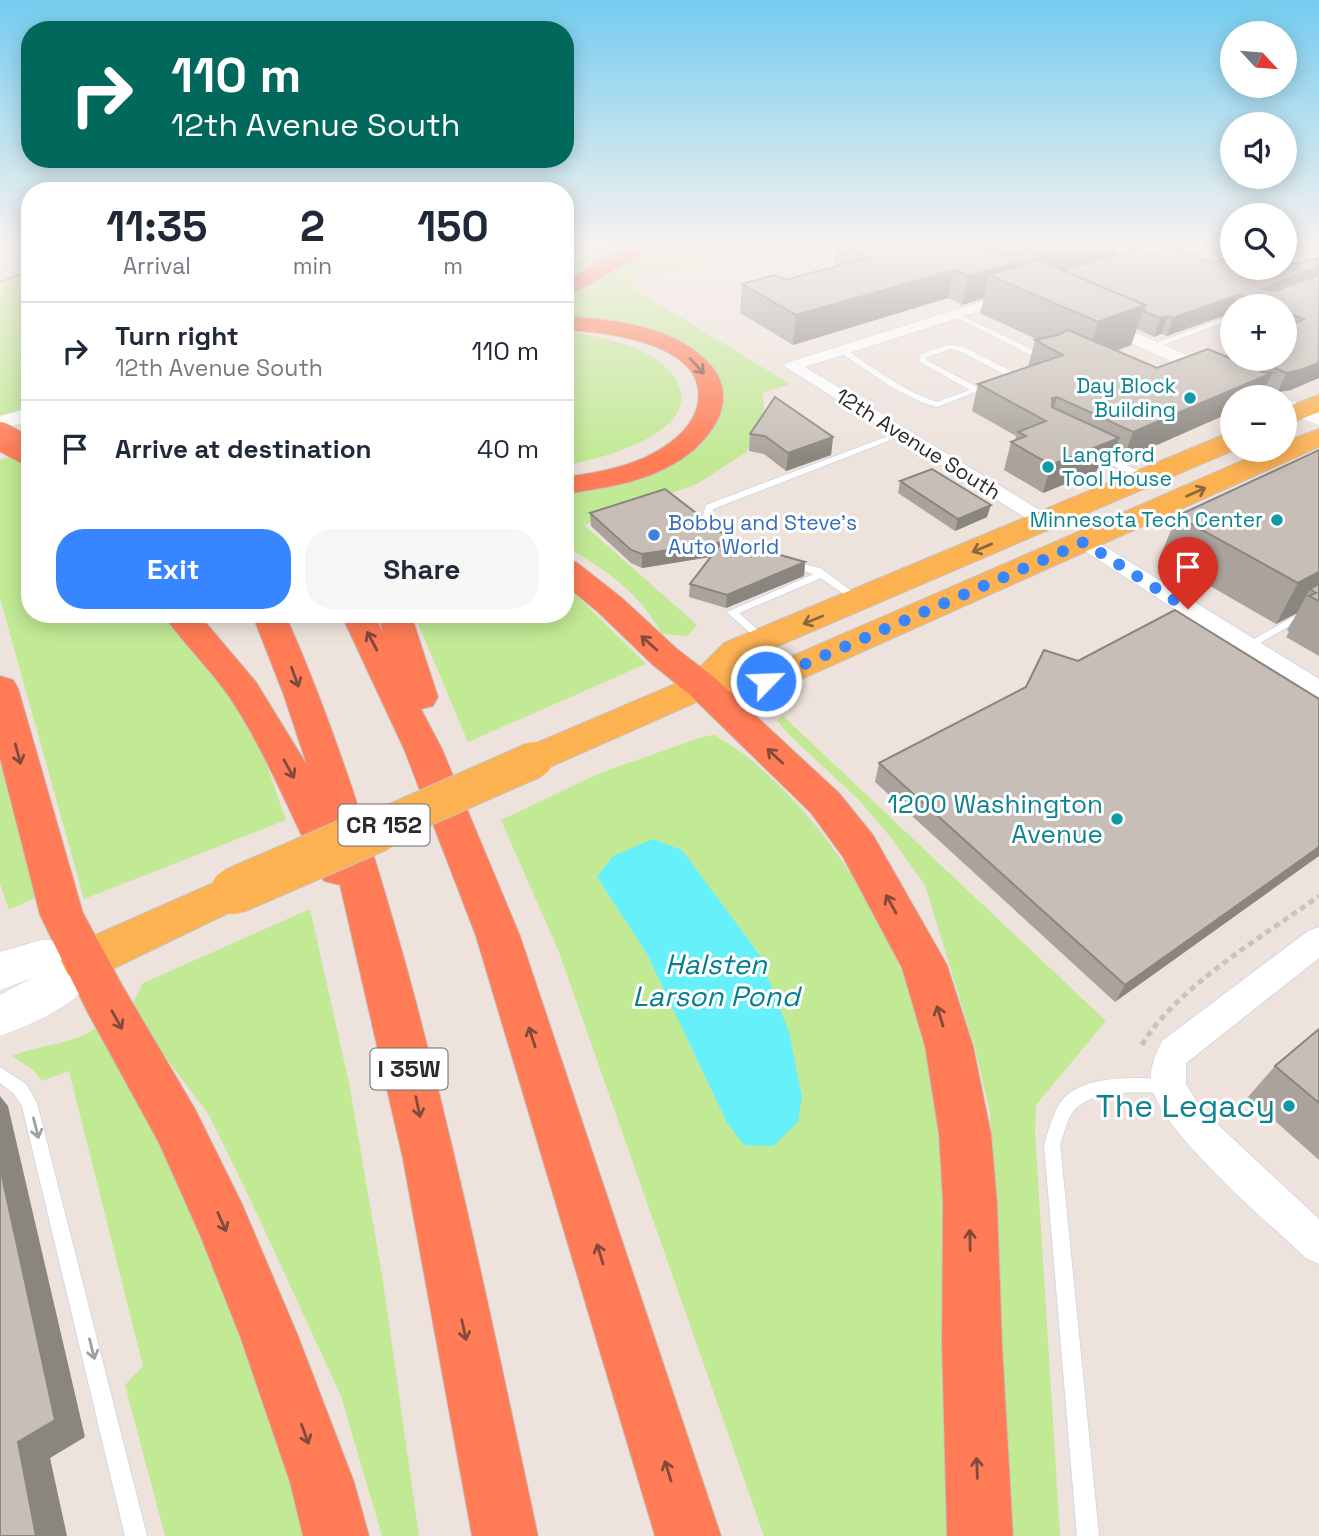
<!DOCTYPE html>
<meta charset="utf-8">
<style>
:root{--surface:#fff;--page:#f6f6f7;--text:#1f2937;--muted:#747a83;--line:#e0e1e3;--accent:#3886ff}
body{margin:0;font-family:"Space Grotesk",sans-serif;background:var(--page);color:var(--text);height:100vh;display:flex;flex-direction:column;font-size:26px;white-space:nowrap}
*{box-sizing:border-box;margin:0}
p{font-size:23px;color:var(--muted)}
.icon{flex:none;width:38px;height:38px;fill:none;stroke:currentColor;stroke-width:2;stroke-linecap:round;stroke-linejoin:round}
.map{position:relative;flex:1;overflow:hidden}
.panel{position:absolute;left:21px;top:182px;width:553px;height:441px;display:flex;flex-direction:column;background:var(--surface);border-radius:28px;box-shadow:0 4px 18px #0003}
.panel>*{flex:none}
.hud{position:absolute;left:21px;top:21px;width:553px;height:147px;border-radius:28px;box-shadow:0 4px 18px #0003;background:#00695c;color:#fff;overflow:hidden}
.needle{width:46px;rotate:116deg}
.fabs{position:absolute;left:1220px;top:21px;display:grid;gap:14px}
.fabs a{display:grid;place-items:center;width:77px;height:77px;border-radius:50%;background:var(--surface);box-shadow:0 4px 18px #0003;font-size:35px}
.pin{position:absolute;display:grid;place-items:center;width:60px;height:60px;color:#fff;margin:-72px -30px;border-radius:50% 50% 50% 0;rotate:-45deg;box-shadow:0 0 7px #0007}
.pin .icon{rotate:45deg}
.me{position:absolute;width:77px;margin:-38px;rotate:66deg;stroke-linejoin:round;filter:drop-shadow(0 0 5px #0008)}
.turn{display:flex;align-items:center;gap:24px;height:147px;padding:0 35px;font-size:32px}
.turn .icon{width:91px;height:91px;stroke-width:2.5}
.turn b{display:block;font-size:49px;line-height:60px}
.eta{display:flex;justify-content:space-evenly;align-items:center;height:119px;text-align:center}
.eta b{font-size:42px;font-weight:700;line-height:49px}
.action{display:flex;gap:14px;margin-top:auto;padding:14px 35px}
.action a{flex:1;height:80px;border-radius:28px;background:var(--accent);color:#fff;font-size:28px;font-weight:700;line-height:80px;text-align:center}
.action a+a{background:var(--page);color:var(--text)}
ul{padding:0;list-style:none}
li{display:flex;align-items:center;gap:21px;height:98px;padding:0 35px;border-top:2px solid var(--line)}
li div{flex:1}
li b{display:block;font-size:26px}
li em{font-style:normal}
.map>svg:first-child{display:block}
.green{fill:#c2e994;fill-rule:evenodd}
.water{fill:#66f0f9}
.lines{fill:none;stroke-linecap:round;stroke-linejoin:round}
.service-casing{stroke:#d1d9e5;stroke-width:2}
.minor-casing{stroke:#d1d9e5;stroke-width:2}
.tertiary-casing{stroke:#d1d9e5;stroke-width:1}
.secondary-casing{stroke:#d1d9e5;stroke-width:1}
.primary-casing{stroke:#c4c4c4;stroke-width:2}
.motorway-casing{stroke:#c4c4c4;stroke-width:2}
.path{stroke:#c4c4c4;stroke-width:5;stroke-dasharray:6 4.5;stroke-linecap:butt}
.service{fill:#fff;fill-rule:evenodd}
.minor{fill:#fff;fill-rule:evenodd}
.tertiary{fill:#fff;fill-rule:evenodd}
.secondary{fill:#fff;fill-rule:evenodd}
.primary{fill:#fdb252;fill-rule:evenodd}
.motorway{fill:#ff7c56;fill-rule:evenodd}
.tram{stroke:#9ea7b7;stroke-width:2}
.primary-bridge-far1-casing{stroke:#c4c4c4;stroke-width:38;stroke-linecap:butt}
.primary-bridge-casing{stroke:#c4c4c4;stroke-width:48;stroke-linecap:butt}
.motorway-bridge-casing{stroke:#c4c4c4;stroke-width:29;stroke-linecap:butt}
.primary-bridge-far1{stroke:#fdb252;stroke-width:36}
.primary-bridge{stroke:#fdb252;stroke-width:46}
.motorway-bridge{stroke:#ff7c56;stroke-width:28}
.wall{fill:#aaa39d;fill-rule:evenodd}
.shaded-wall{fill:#8b8580}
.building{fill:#c6beb7;stroke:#8b8580;stroke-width:2}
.oneway{stroke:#804b3c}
.oneway2{stroke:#8a683d}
.oneway3{stroke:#a0a0a0}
.route{stroke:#3886ff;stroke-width:12;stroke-dasharray:0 21.6}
.culture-dot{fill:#0f9aa8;stroke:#fff;stroke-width:2.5}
.shop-dot{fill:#3f7fe0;stroke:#fff;stroke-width:2.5}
.labels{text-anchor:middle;stroke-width:6;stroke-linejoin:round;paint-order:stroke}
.far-culture-label{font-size:21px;fill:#0d838f;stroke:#fff;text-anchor:end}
.far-street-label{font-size:21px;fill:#2b2b2b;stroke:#fff}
.far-shop-label{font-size:21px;fill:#366cbe;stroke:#fff;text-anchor:start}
.shield{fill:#fff;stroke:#6b6b6b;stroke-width:2}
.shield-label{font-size:24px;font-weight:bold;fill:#2b2b2b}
.culture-label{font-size:26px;fill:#0d838f;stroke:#fff;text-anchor:end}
.water-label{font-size:28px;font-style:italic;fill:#047e91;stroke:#fff}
.near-culture-label{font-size:32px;fill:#0d838f;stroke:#fff;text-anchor:end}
</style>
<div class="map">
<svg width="1319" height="1536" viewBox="0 0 1319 1536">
<rect width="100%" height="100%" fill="#eee2dc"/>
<g class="green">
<path d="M624,244H638L565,285V265Z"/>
<path d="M659,244H773L655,274L637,275L631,284L634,289L790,384L763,393L764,414L769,415L746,452L697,484L584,525L697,625L688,636L662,634C639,592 606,570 565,546V490H577L711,427L697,358L565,319V301C595,278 625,259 659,244Z"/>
<path d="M29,275L30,407L0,416V306L5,283Z"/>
<path d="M565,331C599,337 650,345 673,375C713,430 600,460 565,465Z"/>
<path d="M10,457L30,463L22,491L30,504V614H159C196,649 236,691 256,738C268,765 276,793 286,820L84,899L0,598V460Z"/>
<path d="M565,584L646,664L468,742L414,614H565Z"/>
<path d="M783,716L1106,1021L1036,1105L1035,1132L1060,1536H1003L996,1209L990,1114L976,1052L925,885L892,839L860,801L786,732L777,720Z"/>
<path d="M715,735C726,743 740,750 750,759C862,855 926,988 943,1135C948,1183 945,1234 946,1282C947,1367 949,1451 951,1536H764L559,952L501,820L600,773L702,737ZM653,839L682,850L759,955L727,1123L647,954L597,877Z"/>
<path d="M0,761L37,897L9,910L0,884Z"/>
<path d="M310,909L349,1083L382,1275L419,1536H382L341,1396L253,1205L209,1115L133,1014V1003L143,983Z"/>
<path d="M97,1027L182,1167L311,1536H165L125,1385L143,1366L69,1071L42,1081L33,1070L12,1056C40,1044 74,1045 97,1027Z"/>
</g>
<path class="water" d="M653,839L682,850L759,954L789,1032L802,1097L798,1122L773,1146L744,1145L727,1123L647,954L597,877L613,856Z"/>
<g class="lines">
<g class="service-casing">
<g id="service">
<path d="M954,312L1048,357L1049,359L1042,361L952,315L950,314Z"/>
<path d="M1232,315V319L1155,348L1148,346Z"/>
<path d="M947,345L962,346L1011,371L1012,378L937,407L921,402L893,388L835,349L842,347C873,367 901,390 937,402L970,390L918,361L921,354ZM951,349L957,350L1004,374V377L977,387L926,360L927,357Z"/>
<path d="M899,432L906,434L713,509L712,519L756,553L769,556V560L750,557L702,520L706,505Z"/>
<path d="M1098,452L1150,476L1151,478L1144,480L1095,457V453Z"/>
<path d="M790,561L820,568L865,601L864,603H856L821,578L739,613L769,640L768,642H760L727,612L814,574L786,566L785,564Z"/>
<path d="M1319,602V609L1251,648H1243L1242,646Z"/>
<path d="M0,1067L26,1084L37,1103L147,1536H125L22,1106L14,1094L0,1083Z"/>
<path d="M1142,1078L1166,1079L1172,1081L1174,1086L1172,1091L1166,1093C1139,1092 1089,1088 1072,1113C1066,1122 1064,1134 1060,1144L1099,1536H1077L1044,1144C1049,1131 1052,1115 1060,1103C1077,1079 1115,1078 1142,1078Z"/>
</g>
</g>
<g class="minor-casing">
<g id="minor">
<path d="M1166,244H1188L1124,266L1119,267L1112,263L1114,260Z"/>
<path d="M1284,252L1319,263V272L1284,261Z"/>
<path d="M1015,291L1020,292L1022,295L1020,298L805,367L1051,517L1054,521L1051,525H1037L784,366L786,363Z"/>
<path d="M1084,536L1091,538L1319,679V698L1310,696L1077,546L1074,542L1077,538Z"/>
<path d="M1319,927V958L1186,1063V1084L1202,1110L1319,1219V1264L1306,1258C1269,1223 1162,1133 1152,1087C1148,1071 1155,1056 1162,1041L1308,931Z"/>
</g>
</g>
<g class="tertiary-casing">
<g id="tertiary">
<path d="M1094,315L1275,393L1278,397H1252L1088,324L1085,320L1088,316Z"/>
<path d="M1284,398L1319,411V425L1284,412Z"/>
<path d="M30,408V421L0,429V416Z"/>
</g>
</g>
<g class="secondary-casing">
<g id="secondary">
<path d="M586,244H614L612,248L565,264V251Z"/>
<path d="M41,940L72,941L99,948L106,961C86,1001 39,1022 0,1036V995L32,978L0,990V952Z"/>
</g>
</g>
<g class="primary-casing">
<g id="primary">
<path d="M1319,395V412L1284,426V408Z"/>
<path d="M1319,429V447L779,689L708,697L534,774L520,770L515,760L520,750L689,678L724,643L1223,435L1232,433V450H1234L748,659L736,672L760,670L1267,450H1284V442Z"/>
<path d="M234,874L249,879L255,891L249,903L100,975L84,980L68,975L61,961L68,947Z"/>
</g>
</g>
<g class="motorway-casing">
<g id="motorway">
<path d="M18,244H30V252L23,250Z"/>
<path d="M633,244H659L565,298V282L594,264Z"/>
<path d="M565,316C616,320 679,326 713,368C725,384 726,401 718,419C707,441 687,458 664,469C634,484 598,489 565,494V477C592,473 619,469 644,458C667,447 694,429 698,402C707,343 605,332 565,330Z"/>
<path d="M565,560L576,562L622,598L677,649L715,678L839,793L873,835L947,965L973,1046L991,1134L997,1202L1002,1344L1013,1536H947L942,1344L943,1202L939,1134L925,1046L902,968L843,857L811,813L689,694L653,665L598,612L565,585Z"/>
<path d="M163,614H198L201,617L256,682L307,765L283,693L252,614H285C336,729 373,848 407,969C458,1156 497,1346 538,1536H472L403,1159L340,885L324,881C292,820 268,755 230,698C210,668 183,644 163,614Z"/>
<path d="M341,614H374L383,633L378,614H411L438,697L433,706L421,709L442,749L520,936L721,1536H655L476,936L404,749Z"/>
<path d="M0,676L13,680L18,688L83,913L122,985L195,1109L242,1204L298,1336L354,1482L369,1536H303L290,1482L240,1336L200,1235L159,1143L88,1013L40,915L0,758Z"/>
</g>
</g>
<path class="path" d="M1142,1045C1175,988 1265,935 1319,896"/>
<use href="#service" class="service"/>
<use href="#minor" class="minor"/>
<use href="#tertiary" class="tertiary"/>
<use href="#secondary" class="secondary"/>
<use href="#primary" class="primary"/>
<use href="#motorway" class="motorway"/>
<path class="tram" d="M0,282L30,271"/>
<g class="primary-bridge-far1-casing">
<path id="primary-bridge-far1" d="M375,830L534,760"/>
</g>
<g class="primary-bridge-casing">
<path id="primary-bridge" d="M234,891L379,828"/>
</g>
<g class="motorway-bridge-casing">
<path id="motorway-bridge" d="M0,436L30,452"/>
</g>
<use href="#primary-bridge-far1" class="primary-bridge-far1"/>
<use href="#primary-bridge" class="primary-bridge"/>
<use href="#motorway-bridge" class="motorway-bridge"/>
</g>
<g class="wall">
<path d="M836,244H976L984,248L985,244H1118L1115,255L1153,254L1213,263L1297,264L1316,258L1291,390L1278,392L1266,387L1261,397H1232L1123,460L1113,455L1109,466L1043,493L1004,470L1011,442L1015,441L1016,436L972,411L978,384L1028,367L1035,340H1038L980,313L984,298L962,305L948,298L793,345L740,313L742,284L785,280L834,267ZM1232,306H1284V359H1232V346L1229,348L1225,356L1157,368L1116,351L1131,345L1137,329L1154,337L1161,334L1167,336L1232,313Z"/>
<path d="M750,434L833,437L831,455L786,471L764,454L749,451Z"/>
<path d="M1319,450V656L1286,637L1289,632L1287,630L1297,613L1276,624L1160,557L1177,516Z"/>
<path d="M900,481L987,517L955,531L898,493Z"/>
<path d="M590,513L748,553L805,562L804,576L726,608L689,597L690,584L711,557L642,568L631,563L591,526Z"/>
<path d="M1078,661L1319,699L1115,1002L875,782L879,763Z"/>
<path d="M1319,1029V1160L1248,1097L1275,1066Z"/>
</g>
<g class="shaded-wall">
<path d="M1075,244H1118L1114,258L1032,283L1039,255Z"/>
<path d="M1017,262L1011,284L989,275L984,298L962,305L968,276Z"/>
<path d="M1319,266V278L1262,304L1263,289Z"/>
<path d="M954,270L948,298L793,345L796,315Z"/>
<path d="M1238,295L1234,306H1232L1231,313L1167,336L1173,318Z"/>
<path d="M1145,305L1131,345L1086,362L1098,322Z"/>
<path d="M1168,316L1161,334L1154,337L1160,318Z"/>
<path d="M1319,363V378L1291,390L1278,392L1286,373Z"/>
<path d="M1272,373L1261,397H1232V412L1123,460L1133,432Z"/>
<path d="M1057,397L1049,425L1052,398Z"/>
<path d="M833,437L831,455L786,471L788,453Z"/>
<path d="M1119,438L1109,466L1043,493L1051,465Z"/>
<path d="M991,505L987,517L955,531L958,519Z"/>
<path d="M722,542V555L642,568V554Z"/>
<path d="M805,562L804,576L726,608L727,595Z"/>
<path d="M1319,572V601L1316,593L1310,589L1297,613L1276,624L1298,583Z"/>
<path d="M1319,847V856L1115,1002L1125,985Z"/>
<path d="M0,1096L8,1106L85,1437L50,1458L67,1536H36L18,1442L0,1167Z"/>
</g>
<g class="building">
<path d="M840,244H976L1017,262L968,276L954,270L796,315L742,284L775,275L785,280L868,258Z"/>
<path d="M1014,244H1075L1039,255Z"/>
<path d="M1172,247L1213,263L1232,257V268H1284V260L1297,264L1316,258L1319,259V266L1263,289L1275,291L1319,275V363L1300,370L1286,373L1254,359H1284V327L1304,319L1284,312V306H1270L1238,295L1173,318L1168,316L1160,318L1143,311L1145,305L1063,271L1137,248L1153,254Z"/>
<path d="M1038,260L1145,305L1098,322L989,275Z"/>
<path d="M1068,330L1157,368L1208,349L1263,372L1272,373L1133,432L1057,397L1052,398V407L1119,438L1051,465L1011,442L1026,436L1018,432L1046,421L978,384L1063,355L1035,340L1058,335Z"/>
<path d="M775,397L833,437L788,453L765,436L750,434Z"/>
<path d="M1319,450V572L1298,583L1177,516Z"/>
<path d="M932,469L991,505L958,519L900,481Z"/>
<path d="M665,489L748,553L759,549L805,562L727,595L690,584L722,542L642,554L631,550L590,513Z"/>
<path d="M1319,584V601L1309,596L1316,593L1310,589Z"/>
<path d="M1175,610L1319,699V847L1125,985L879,763L1026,687L1044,650L1078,661Z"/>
<path d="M1319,1029V1103L1275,1066Z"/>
<path d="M0,1167L55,1420L18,1442L36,1536H0Z"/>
</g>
<defs><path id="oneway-shaft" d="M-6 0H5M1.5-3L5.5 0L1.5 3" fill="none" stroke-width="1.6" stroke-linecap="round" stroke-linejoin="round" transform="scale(1.75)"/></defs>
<g class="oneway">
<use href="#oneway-shaft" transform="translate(697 366) rotate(48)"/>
<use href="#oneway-shaft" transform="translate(372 641) rotate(-118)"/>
<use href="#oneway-shaft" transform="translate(649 643) rotate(-138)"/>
<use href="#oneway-shaft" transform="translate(295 677) rotate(70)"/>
<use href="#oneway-shaft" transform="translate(18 754) rotate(75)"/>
<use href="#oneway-shaft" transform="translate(775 756) rotate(-137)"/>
<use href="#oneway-shaft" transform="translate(289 769) rotate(61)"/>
<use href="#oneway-shaft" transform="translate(891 904) rotate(-119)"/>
<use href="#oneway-shaft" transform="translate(940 1016) rotate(-107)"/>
<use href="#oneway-shaft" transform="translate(117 1020) rotate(61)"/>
<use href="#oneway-shaft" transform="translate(532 1037) rotate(-108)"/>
<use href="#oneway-shaft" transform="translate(418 1107) rotate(78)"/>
<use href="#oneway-shaft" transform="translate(222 1222) rotate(66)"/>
<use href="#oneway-shaft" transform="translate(970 1240) rotate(-91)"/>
<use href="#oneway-shaft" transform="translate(600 1254) rotate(-107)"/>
<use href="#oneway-shaft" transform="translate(464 1330) rotate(78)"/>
<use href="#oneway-shaft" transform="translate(305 1434) rotate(70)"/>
<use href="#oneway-shaft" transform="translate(977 1468) rotate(-92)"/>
<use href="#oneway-shaft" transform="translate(668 1471) rotate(-107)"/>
</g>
<g class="oneway2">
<use href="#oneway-shaft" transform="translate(1196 492) rotate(-24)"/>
<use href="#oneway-shaft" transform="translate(982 548) rotate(157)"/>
<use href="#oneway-shaft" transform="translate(813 620) rotate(158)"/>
</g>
<g class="oneway3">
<use href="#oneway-shaft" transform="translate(36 1128) rotate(76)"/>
<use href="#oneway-shaft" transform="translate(92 1349) rotate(76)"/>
</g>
<linearGradient id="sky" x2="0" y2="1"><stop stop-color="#74ccef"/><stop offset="0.53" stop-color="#f7f2ef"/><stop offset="1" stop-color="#f7f2ef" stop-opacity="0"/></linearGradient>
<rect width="1319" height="459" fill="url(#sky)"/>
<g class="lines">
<path class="route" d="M766,681L1084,542L1188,609"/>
</g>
<g class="culture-dot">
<circle cx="1190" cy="398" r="7"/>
<circle cx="1048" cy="467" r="7"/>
<circle cx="1277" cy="520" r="7"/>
<circle cx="1117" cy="819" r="7"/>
<circle cx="1289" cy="1106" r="7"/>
</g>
<circle class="shop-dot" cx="654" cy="535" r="7"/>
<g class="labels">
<g class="far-culture-label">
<text x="1176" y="393">Day Block<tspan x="1176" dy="24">Building</tspan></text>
<text x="1062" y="462" text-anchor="start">Langford<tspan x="1062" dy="24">Tool House</tspan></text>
<text x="1263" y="527">Minnesota Tech Center</text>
</g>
<g class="far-street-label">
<text transform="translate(918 444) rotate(32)" y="7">12th Avenue South</text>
</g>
<g class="far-shop-label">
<text x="668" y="530">Bobby and Steve's<tspan x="668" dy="24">Auto World</tspan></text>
</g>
<g class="shield">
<rect x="338.5" y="804.5" width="91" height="41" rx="5"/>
<rect x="370.5" y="1048.5" width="77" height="41" rx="5"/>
</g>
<g class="shield-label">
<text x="384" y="833">CR 152</text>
<text x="409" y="1077">I 35W</text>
</g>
<g class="culture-label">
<text x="1103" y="813">1200 Washington<tspan x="1103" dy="30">Avenue</tspan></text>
</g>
<g class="water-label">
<text x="716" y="974">Halsten<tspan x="716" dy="32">Larson Pond</tspan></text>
</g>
<g class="near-culture-label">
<text x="1275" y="1117">The Legacy</text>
</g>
</g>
</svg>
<div class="fabs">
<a><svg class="needle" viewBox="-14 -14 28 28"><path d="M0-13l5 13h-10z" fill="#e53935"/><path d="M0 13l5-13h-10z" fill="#747a83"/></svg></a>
<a><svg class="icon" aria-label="sound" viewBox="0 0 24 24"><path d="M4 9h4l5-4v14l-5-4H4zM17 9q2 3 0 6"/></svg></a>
<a><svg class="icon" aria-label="search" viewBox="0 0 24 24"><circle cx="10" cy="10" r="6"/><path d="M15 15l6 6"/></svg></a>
<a>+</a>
<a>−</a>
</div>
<div class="pin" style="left:1188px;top:609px;background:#d93025"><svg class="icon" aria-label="arrive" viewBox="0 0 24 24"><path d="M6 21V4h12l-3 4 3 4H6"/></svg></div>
<svg class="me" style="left:766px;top:681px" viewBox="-20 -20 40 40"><circle r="17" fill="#3886ff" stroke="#fff" stroke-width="3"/><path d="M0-11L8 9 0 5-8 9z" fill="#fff"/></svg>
<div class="hud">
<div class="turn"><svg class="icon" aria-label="right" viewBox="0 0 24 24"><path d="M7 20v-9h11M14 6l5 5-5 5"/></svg><div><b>110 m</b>12th Avenue South</div></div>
</div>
<section class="panel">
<div class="eta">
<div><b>11:35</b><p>Arrival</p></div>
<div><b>2</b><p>min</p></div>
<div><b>150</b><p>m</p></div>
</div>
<ul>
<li><svg class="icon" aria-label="right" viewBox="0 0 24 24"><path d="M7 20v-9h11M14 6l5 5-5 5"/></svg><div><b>Turn right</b><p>12th Avenue South</p></div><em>110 m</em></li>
<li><svg class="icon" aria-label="arrive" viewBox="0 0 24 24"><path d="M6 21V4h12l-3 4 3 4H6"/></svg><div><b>Arrive at destination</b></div><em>40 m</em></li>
</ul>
<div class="action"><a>Exit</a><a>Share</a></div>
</section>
</div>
